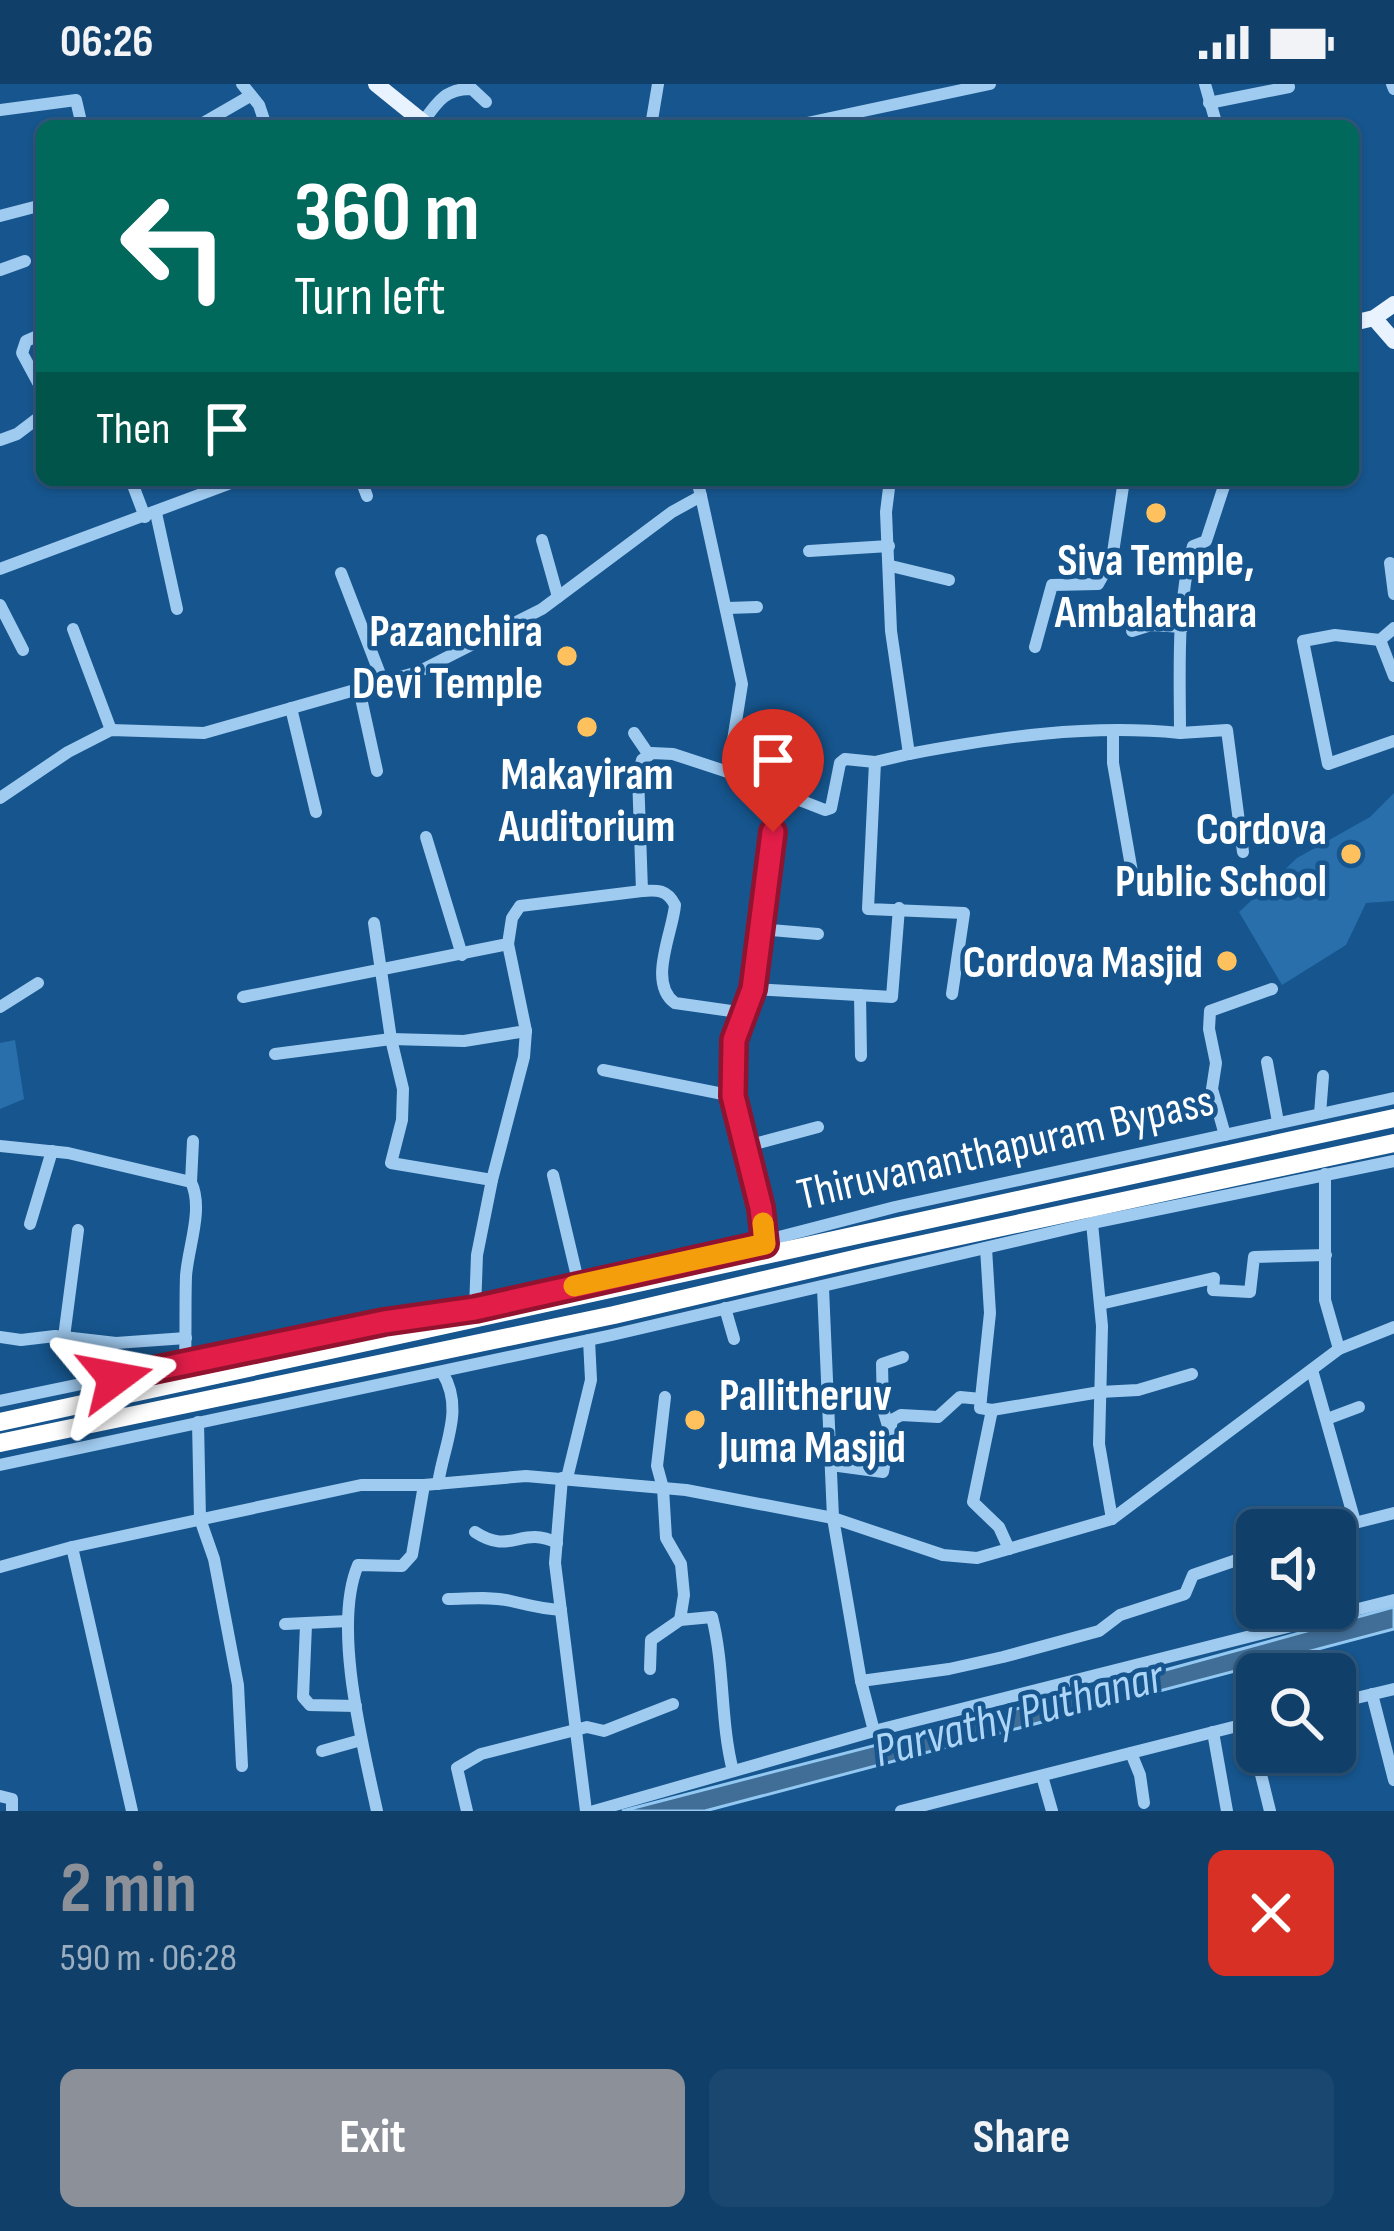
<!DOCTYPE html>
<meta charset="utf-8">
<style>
:root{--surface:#10406a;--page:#194770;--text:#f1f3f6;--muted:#9cafc1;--line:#30597e;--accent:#8c9099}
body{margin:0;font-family:"Sofia Sans Condensed",sans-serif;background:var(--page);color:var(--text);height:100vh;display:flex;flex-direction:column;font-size:45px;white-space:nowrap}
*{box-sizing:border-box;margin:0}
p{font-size:39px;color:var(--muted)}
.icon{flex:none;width:66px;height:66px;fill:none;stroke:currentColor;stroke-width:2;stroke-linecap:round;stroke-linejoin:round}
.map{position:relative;height:1727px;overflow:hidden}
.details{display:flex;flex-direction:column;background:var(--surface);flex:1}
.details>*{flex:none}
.top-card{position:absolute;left:36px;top:36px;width:1323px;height:366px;border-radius:18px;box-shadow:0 3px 9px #0004,0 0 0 3px var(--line);background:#00695c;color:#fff;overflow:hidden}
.controls{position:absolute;left:1236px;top:1425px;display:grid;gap:24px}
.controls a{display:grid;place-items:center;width:120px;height:120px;border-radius:18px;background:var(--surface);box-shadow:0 3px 9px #0004,0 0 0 3px var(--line);font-size:60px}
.pin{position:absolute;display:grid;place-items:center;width:102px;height:102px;color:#fff;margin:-123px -51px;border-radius:50% 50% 50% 0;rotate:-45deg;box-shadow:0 0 12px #0007}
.pin .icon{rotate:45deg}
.me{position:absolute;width:132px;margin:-66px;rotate:77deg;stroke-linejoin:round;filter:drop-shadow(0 0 9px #0008)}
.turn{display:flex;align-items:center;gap:42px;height:252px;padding:0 60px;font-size:54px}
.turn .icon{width:156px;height:156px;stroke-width:2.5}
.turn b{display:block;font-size:84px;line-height:102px}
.then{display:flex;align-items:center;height:114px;padding:0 60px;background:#0003;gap:24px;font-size:45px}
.round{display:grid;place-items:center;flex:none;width:126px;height:126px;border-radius:18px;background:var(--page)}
.summary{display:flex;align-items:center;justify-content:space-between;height:204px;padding:0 60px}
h1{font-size:72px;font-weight:700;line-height:90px;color:var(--accent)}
.action{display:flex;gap:24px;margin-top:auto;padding:24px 60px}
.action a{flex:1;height:138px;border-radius:18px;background:var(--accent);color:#fff;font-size:48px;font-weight:700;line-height:138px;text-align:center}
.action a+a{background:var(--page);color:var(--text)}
.status{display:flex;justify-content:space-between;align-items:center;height:84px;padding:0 60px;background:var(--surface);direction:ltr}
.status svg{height:33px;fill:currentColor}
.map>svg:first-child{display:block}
.green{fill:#286fab}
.water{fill:#416e97;stroke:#92c8f2;stroke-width:3}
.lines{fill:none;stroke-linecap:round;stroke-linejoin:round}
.minor{stroke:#a0cbf0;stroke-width:12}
.major{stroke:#e8f3ff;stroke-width:16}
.highway{stroke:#fff;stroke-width:18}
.route-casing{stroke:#92132f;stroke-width:30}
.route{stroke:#e11d48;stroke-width:21}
.slow{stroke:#f59e0b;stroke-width:21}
.poi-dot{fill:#ffc15e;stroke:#16558d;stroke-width:4.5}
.labels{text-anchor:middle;stroke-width:9;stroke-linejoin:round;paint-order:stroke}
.poi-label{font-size:45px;font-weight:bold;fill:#fff;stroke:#16558d;text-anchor:end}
.street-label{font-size:45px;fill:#fff;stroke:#16558d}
.water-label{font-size:48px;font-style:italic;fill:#acd5f7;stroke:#16558d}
</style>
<div class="status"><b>06:26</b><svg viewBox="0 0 49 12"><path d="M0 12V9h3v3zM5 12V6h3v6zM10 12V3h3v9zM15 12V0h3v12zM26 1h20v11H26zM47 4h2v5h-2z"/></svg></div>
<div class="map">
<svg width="1394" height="1727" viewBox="0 0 1394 1727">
<rect width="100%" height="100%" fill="#16558d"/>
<g class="green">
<path d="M1394,709V817L1366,819L1346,861L1282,901L1239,828L1297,774L1370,733Z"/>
<path d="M15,956L24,1015L0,1025V959Z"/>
</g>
<path class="water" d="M1394,1523V1545L705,1727H622L1147,1591Z"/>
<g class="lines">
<g class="minor">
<path d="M242,0L259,21L266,42"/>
<path d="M1205,0L1217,42"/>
<path d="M1392,0L1394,5"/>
<path d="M1209,19L1289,3"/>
<path d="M0,26L76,16L82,42"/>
<path d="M423,38C437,18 446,4 472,5L486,18"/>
<path d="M198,42L250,12"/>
<path d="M651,42L658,0"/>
<path d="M793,42L990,0"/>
<path d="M0,132L42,121"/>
<path d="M0,186L25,177"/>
<path d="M42,250L26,257L22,269L42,306"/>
<path d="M0,356L17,350L42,331"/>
<path d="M131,396L145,433"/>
<path d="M361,396L367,412"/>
<path d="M890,396L886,428L891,547L909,670C999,653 1088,640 1180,649C1180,589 1176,521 1193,462L1206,457L1226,396"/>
<path d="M701,412L742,600L728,688L673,670L652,669L642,676L638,691L642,807C657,806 667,805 675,821C673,848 647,899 675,919L745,929C715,1004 756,1083 765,1159"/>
<path d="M156,429L177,525"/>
<path d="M542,456L558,513"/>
<path d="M809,467L889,462"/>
<path d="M1390,479L1394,510"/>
<path d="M891,482L949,496"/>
<path d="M0,485L239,396"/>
<path d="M341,489L383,598"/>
<path d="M0,521L23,566"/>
<path d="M728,524L757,523"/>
<path d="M1394,544L1380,556L1335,551L1303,557L1328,680L1394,657"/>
<path d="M73,545L111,646"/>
<path d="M1132,547L1151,541L1183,543"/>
<path d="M1380,556L1394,592"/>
<path d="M1035,563L1052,501L1098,500L1112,475L1124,396"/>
<path d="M359,605L377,687"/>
<path d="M291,624L316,728"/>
<path d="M1113,647V679L1132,788"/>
<path d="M634,649L649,671"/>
<path d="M1180,649L1227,646L1243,768"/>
<path d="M909,670L875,678L868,825L964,829L952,910"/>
<path d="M728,688L825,726L831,724L840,679L845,675L875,678"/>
<path d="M0,714L68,668L111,646L204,649L418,588L542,525L672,428L701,412L697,396"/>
<path d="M426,753L462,871"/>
<path d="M374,839L391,955L403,1005L402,1036L391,1079L492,1096L477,1171L475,1225"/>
<path d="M760,845L818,850"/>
<path d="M753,905L892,913L899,824"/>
<path d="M860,911L861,972"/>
<path d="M243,913L508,860L512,834L520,822L642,807"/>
<path d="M0,923L38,899"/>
<path d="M745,929L753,905L779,705"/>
<path d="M275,970L391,955L464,957L526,947L508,860"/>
<path d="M1267,978L1278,1038"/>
<path d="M603,986L733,1012"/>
<path d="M1320,1030L1323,992"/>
<path d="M1225,1051L1212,1005L1216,979L1209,945L1210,927L1272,905"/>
<path d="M0,1062L68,1069L191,1098C204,1125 188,1163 186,1192C185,1220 186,1249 185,1278"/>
<path d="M747,1062L818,1043"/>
<path d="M1325,1090V1216L1339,1265"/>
<path d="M553,1091L579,1201"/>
<path d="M492,1096L524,973L526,947"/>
<path d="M191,1098L193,1057"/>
<path d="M1092,1139L1102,1242L1099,1360L1112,1435"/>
<path d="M30,1140L52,1067"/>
<path d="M986,1164L990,1229L980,1324L992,1326L973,1418L999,1443L1009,1465"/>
<path d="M823,1204L833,1434L861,1597L874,1647"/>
<path d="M1100,1220L1214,1194L1213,1206L1250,1208L1254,1173L1326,1171"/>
<path d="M725,1224L734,1255"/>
<path d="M0,1253L21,1256L55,1252L116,1259L186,1254"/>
<path d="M64,1253L78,1146"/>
<path d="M1312,1286L1355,1438"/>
<path d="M665,1313L657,1382L663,1404L666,1454L681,1480L684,1511L680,1536L712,1533C725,1584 720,1637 733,1687"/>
<path d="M0,1317L384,1237L475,1225L637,1190L895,1123L1394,1014"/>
<path d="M992,1326L1100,1308L1138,1306L1192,1290"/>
<path d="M1327,1335L1359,1323"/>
<path d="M198,1338L200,1435L214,1475L238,1601L242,1682"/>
<path d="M888,1342L883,1325L882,1280L903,1273"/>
<path d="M0,1381L612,1251L1092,1139L1394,1077"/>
<path d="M831,1381L883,1388L892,1336L901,1331L938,1333L960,1313L981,1315"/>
<path d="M562,1394L555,1479L586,1727"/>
<path d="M567,1394L591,1296L589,1256"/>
<path d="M438,1400C444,1359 465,1325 442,1288"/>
<path d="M1327,1446L1394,1429"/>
<path d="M475,1448C511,1472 521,1441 557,1459"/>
<path d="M72,1463L132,1727"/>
<path d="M0,1483L72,1463L361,1401H424L526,1392L686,1406L833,1434L943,1471L977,1474L1112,1435L1339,1265L1394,1243"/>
<path d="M448,1515C468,1515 491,1512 511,1517C528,1521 542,1525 561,1526"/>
<path d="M285,1540L348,1537"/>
<path d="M306,1541L303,1613L310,1621L356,1622"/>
<path d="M650,1585L651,1556L680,1536"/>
<path d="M861,1597L949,1585L1003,1573L1099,1547L1120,1531L1185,1510L1193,1491L1257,1469"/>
<path d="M1372,1610L1394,1696"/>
<path d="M1335,1619L1394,1605"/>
<path d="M1248,1638L1270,1727"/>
<path d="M1213,1648L1227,1727"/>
<path d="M322,1667L361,1656"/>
<path d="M1306,1668L1307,1671"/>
<path d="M1131,1669L1140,1691L1144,1719"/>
<path d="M1042,1692L1052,1727"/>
<path d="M0,1712L12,1715V1727"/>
<path d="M377,1727C363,1662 332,1542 358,1481L402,1482L412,1471L424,1401"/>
<path d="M467,1727L457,1684L481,1670L587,1643L604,1647L673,1620"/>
<path d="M594,1727L874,1647L1394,1516"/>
<path d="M901,1727L1257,1637"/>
</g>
<g class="major">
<path d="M376,0L428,42"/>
<path d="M1374,234L1394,257"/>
<path d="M1353,239L1374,234L1394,220"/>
</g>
<g class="highway">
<path d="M0,1338L1394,1034"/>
<path d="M0,1359L614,1231L867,1172L1394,1059"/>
</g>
</g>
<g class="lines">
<g class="route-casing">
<path id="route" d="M115,1294L384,1238L475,1225L765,1160L761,1124L733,1012L734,956L753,905L773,748"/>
</g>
<use href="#route" class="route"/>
<path class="slow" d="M574,1202L765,1160L763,1139"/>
</g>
<g class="poi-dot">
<circle cx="1156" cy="429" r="12"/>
<circle cx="567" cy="572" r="12"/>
<circle cx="587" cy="643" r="12"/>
<circle cx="1351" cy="770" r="12"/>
<circle cx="1227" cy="877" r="12"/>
<circle cx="695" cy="1336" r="12"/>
</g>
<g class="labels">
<g class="poi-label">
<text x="1156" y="491" text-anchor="middle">Siva Temple,<tspan x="1156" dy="52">Ambalathara</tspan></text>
<text x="543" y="562">Pazanchira<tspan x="543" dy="52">Devi Temple</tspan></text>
<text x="587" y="705" text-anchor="middle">Makayiram<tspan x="587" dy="52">Auditorium</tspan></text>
<text x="1327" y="760">Cordova<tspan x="1327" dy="52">Public School</tspan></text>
<text x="1203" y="893">Cordova Masjid</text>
<text x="719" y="1326" text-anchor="start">Pallitheruv<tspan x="719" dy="52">Juma Masjid</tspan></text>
</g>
<g class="street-label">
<text transform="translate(1005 1062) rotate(-13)" y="16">Thiruvananthapuram Bypass</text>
</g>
<g class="water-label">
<text transform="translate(1018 1628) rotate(-15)" y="17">Parvathy Puthanar</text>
</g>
</g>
</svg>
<div class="controls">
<a><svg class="icon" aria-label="sound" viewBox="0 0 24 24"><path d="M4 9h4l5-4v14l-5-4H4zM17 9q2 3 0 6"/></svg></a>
<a><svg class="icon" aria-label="search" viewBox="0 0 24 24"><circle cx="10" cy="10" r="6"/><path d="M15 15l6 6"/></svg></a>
</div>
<div class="pin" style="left:773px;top:748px;background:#d93025"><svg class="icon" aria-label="arrive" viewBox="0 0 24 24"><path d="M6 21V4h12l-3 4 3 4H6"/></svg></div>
<svg class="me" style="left:115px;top:1294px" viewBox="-20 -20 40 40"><path d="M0-17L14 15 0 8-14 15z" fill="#e11d48" stroke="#fff" stroke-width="4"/></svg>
<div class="top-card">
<div class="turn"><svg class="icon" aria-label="left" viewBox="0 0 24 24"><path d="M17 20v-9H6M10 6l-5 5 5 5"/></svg><div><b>360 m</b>Turn left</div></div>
<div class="then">Then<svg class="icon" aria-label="arrive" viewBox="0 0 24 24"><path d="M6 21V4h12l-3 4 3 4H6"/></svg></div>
</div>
</div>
<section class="details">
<div class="summary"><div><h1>2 min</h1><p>590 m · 06:28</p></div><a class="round" style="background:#d93025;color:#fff"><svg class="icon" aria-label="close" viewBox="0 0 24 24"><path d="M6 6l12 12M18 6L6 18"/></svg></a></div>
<div class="action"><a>Exit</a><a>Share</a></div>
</section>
